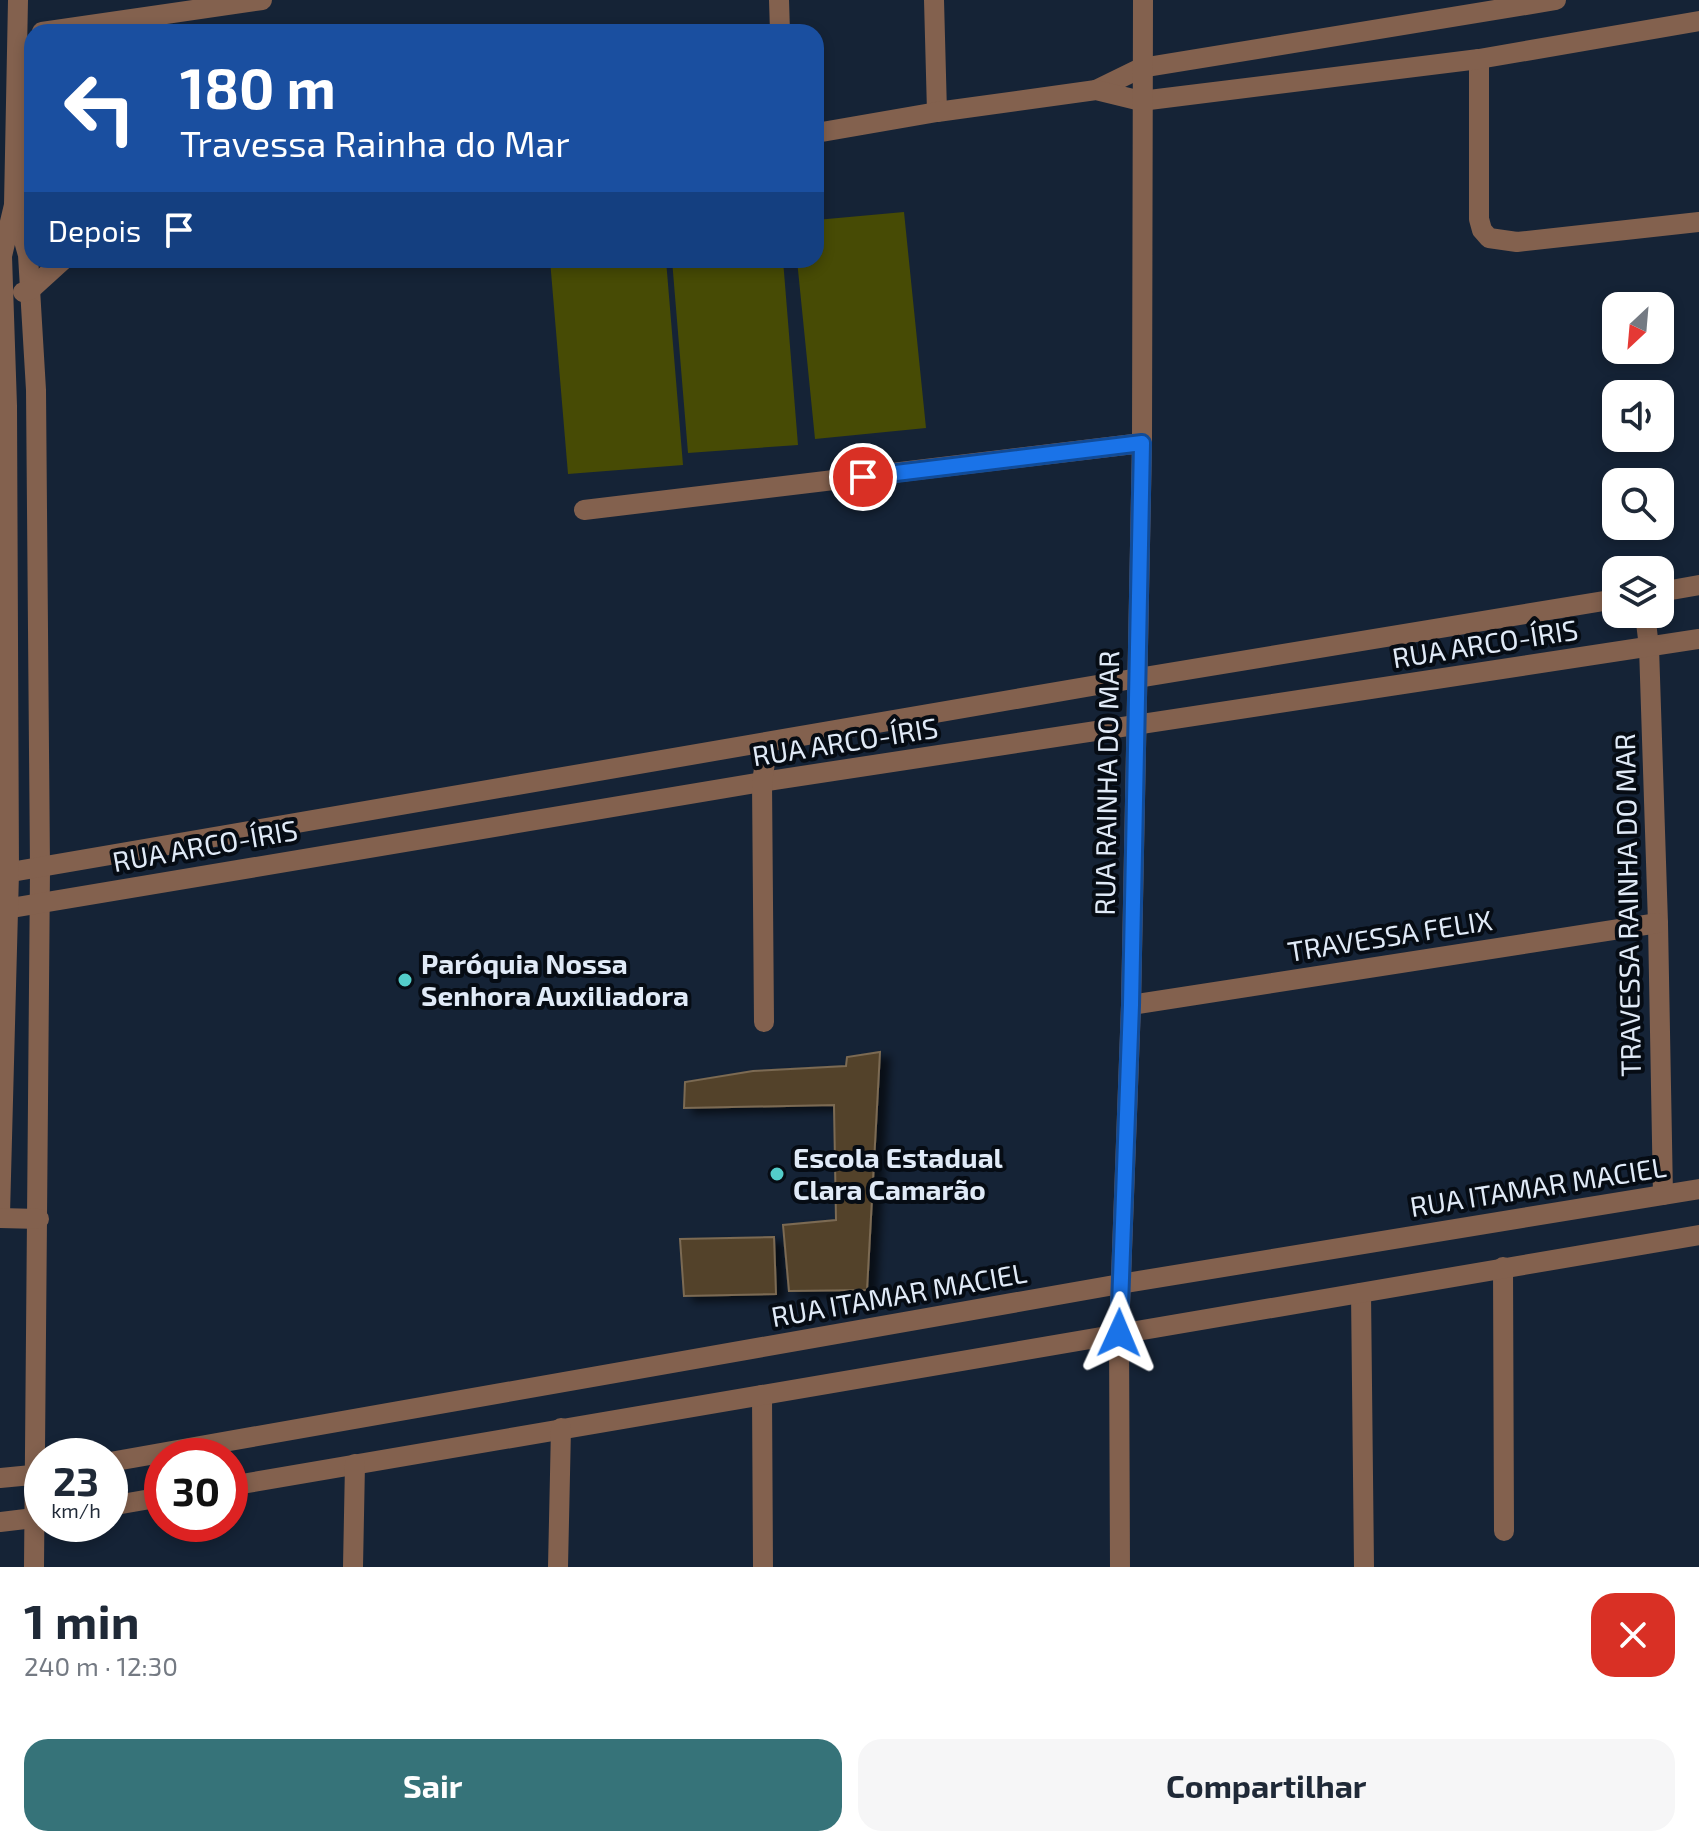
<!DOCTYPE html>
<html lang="pt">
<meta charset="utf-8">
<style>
:root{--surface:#fff;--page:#f6f6f7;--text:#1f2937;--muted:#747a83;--accent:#367379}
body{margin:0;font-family:"Exo 2",sans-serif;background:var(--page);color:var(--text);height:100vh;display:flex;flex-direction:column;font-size:30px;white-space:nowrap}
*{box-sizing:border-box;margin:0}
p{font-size:26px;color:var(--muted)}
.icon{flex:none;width:44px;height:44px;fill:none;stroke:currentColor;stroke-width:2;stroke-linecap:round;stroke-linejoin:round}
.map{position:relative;height:1567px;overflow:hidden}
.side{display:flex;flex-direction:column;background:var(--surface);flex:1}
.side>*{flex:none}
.top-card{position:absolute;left:24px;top:24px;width:800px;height:244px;border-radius:24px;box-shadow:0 4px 12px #0003;background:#1a4fa0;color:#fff;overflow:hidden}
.needle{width:52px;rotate:206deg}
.controls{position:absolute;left:1602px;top:292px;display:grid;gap:16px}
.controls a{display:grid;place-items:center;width:72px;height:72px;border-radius:16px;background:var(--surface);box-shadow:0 4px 12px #0003;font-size:40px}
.speed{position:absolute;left:24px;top:1438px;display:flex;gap:16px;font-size:40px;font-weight:700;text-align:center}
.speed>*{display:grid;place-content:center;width:104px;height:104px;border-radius:50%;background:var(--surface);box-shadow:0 4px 12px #0003;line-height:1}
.speed small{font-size:20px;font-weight:400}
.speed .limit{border:12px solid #d22;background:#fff;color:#111}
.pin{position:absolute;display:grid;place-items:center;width:68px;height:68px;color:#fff;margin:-34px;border:4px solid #fff;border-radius:50%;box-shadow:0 2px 8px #0007}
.me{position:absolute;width:88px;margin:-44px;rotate:1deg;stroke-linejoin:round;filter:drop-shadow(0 0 6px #0008)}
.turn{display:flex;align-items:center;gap:28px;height:168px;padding:0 24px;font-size:36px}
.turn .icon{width:104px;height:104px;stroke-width:2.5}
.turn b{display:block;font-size:56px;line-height:68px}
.then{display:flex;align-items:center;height:76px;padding:0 24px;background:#0003;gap:16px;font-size:30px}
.round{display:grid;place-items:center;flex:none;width:84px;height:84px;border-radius:24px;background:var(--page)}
.headline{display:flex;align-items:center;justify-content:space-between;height:136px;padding:0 24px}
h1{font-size:48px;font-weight:700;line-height:60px}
.cta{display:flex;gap:16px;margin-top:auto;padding:16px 24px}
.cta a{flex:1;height:92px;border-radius:24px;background:var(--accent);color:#fff;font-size:32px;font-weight:700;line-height:92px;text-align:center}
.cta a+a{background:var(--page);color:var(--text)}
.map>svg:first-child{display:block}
.green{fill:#474b05}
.building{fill:#52422b;stroke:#7b6a52;stroke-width:2;filter:url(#shadow)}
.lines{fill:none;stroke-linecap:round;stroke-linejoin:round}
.minor{stroke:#83614e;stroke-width:20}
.route-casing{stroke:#114b97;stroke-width:20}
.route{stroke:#1a73e8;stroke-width:14}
.poi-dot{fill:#53cdca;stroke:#060c14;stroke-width:3}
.labels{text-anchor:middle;stroke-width:8;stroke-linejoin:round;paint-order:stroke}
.street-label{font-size:28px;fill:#e0eaf7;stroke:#060c14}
.poi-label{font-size:28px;font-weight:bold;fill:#e0eaf7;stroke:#060c14;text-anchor:start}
</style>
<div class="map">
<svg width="1699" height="1567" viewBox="0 0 1699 1567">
<defs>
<filter id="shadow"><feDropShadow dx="9" dy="5" stdDeviation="4" flood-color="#0009"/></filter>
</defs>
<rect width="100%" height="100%" fill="#152336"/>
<g class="green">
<path d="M904,212L926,428L815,439L797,260H816V220Z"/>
<path d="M550,260H666L683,465L568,474Z"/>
<path d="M672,260H783L798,445L688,453Z"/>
</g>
<g class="building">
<path d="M880,1052L867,1290L789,1291L783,1225L836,1220L834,1105L684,1108L685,1082L753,1071L846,1066L847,1057Z"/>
<path d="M774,1237L776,1294L684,1296L680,1239Z"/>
</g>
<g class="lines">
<g class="minor">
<path d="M779,0L780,32"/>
<path d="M934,0L937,112"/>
<path d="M42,32L262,0"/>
<path d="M1479,59V219L1482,230L1489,238L1517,242L1699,222"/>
<path d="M1096,90L1141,68L1556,0"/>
<path d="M816,133L937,112L1096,90L1141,101L1479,59L1699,21"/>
<path d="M14,205L28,255L36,390L40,869L34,1567"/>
<path d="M23,292L30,290L63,260"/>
<path d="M584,510L1142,443"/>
<path d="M1660,592L1699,585"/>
<path d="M1645,614L1649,647L1658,923L1663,1195"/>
<path d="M0,874L1138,678L1616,599"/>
<path d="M0,910L762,782L1699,639"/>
<path d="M1131,1005L1658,923"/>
<path d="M764,1022L762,782L768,743"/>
<path d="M0,1214L9,873L7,406L2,256L14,205L18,0"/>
<path d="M0,1218L39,1219"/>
<path d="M1503,1267L1504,1531"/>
<path d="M1361,1293L1364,1567"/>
<path d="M762,1395L763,1567"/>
<path d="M110,1462L1120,1284L1699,1189"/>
<path d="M0,1478L42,1474"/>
<path d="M230,1486L1699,1235"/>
<path d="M110,1506L162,1497"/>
<path d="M0,1522L42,1517"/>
<path d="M353,1567L355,1464"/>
<path d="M558,1567L561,1428"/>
<path d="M1120,1567L1119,1333L1131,1005L1142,443L1143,0"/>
</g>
</g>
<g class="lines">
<g class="route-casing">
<path id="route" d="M863,477L1142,443L1131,1005L1119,1333"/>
</g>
<use href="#route" class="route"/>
</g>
<g class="poi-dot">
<circle cx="405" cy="980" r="8"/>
<circle cx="777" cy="1174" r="8"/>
</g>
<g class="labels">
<g class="street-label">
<text transform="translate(1485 644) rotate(-9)" y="10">RUA ARCO-ÍRIS</text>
<text transform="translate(845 742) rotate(-9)" y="10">RUA ARCO-ÍRIS</text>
<text transform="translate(1107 783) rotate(-89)" y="10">RUA RAINHA DO MAR</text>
<text transform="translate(205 846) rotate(-10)" y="10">RUA ARCO-ÍRIS</text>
<text transform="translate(1628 905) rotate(-91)" y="10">TRAVESSA RAINHA DO MAR</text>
<text transform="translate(1390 936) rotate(-9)" y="10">TRAVESSA FELIX</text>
<text transform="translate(1538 1187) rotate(-9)" y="10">RUA ITAMAR MACIEL</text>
<text transform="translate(899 1295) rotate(-10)" y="10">RUA ITAMAR MACIEL</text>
</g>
<g class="poi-label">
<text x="421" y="974">Paróquia Nossa<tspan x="421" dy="32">Senhora Auxiliadora</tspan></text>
<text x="793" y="1168">Escola Estadual<tspan x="793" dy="32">Clara Camarão</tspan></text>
</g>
</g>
</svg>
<div class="controls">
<a><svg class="needle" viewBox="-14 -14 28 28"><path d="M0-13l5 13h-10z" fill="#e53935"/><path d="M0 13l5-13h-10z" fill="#747a83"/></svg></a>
<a><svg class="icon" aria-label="sound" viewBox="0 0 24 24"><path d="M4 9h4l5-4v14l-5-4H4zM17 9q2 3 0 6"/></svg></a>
<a><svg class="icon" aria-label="search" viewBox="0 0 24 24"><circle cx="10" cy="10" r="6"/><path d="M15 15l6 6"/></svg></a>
<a><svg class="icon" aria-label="layers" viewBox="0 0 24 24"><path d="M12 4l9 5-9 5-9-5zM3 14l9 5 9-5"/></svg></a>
</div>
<div class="speed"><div>23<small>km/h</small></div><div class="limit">30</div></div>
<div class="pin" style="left:863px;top:477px;background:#d93025"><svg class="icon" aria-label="arrive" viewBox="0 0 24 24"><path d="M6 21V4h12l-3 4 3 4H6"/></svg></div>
<svg class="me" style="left:1119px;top:1333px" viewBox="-20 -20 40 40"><path d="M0-17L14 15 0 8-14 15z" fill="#1a73e8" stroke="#fff" stroke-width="4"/></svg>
<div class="top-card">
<div class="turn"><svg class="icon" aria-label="left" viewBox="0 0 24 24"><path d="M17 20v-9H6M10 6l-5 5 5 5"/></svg><div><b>180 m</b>Travessa Rainha do Mar</div></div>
<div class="then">Depois<svg class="icon" aria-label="arrive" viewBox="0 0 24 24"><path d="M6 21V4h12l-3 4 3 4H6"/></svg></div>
</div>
</div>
<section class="side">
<div class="headline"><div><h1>1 min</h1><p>240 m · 12:30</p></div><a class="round" style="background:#d93025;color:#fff"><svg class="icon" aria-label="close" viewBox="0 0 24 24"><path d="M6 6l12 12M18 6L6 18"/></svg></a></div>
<div class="cta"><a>Sair</a><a>Compartilhar</a></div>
</section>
